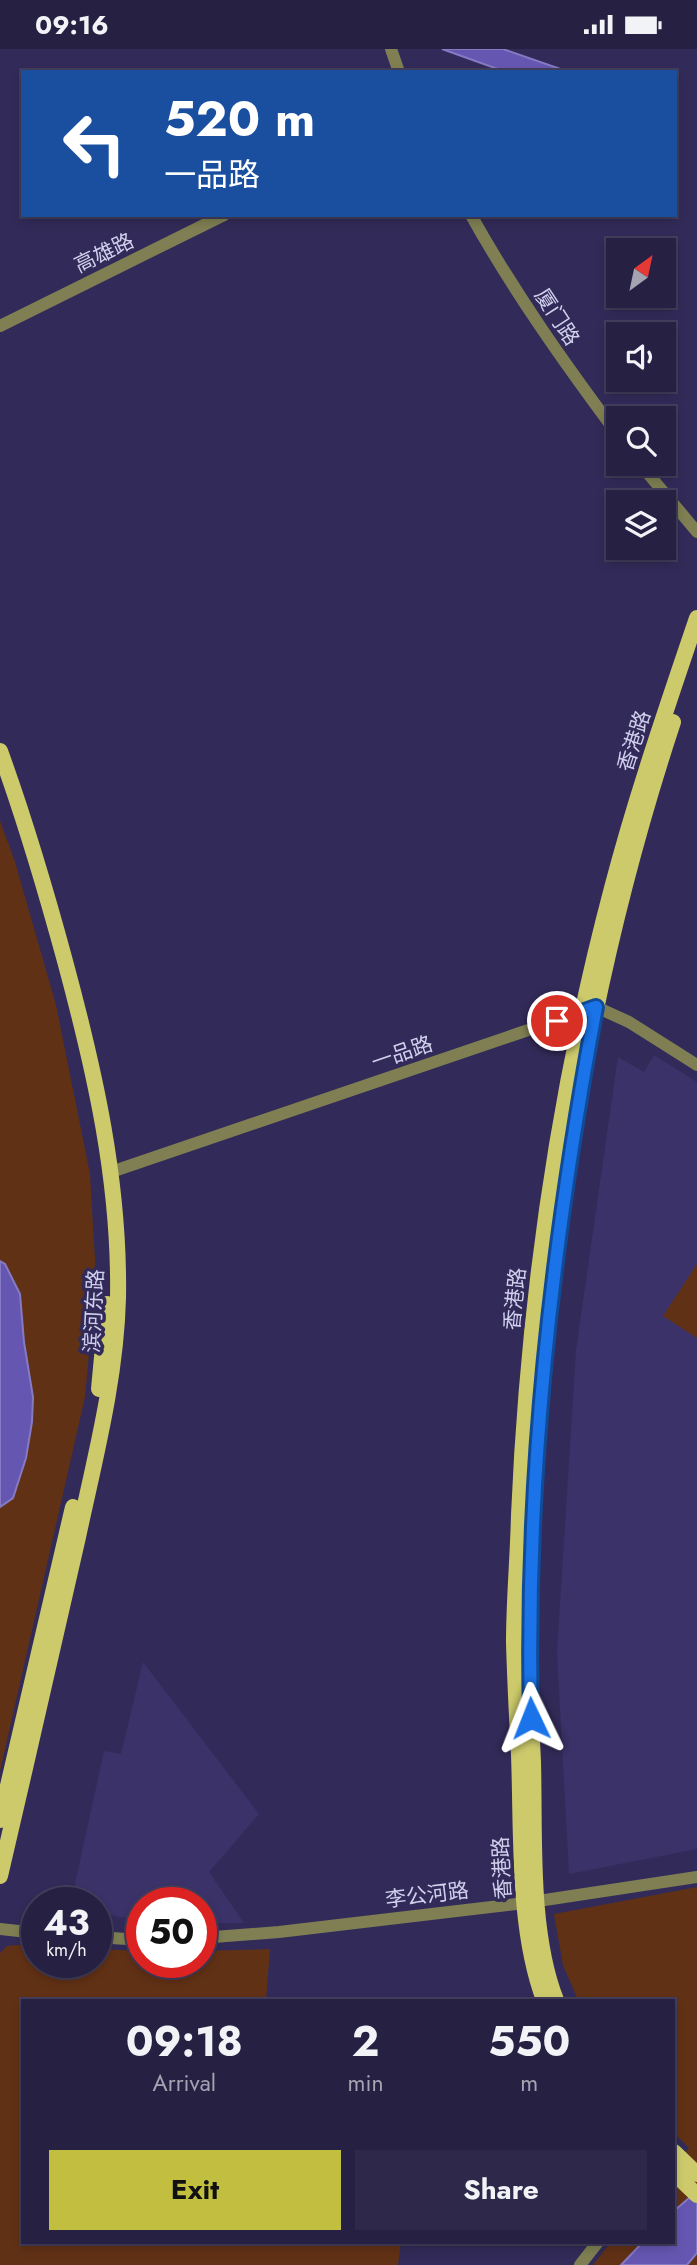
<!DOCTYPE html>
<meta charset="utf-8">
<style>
:root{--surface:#262043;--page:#2e284a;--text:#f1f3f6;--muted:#a4a3b2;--line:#423e5c;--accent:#c1be40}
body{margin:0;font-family:Jost,"Noto Sans SC",sans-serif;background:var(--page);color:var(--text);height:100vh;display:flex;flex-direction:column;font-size:26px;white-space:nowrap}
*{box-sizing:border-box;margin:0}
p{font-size:23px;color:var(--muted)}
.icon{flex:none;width:38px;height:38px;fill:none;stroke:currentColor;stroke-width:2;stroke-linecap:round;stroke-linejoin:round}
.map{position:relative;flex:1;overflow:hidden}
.details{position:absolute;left:21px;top:1950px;width:654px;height:245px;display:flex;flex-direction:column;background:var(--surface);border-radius:0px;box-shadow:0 4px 10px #0003,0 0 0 2px var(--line)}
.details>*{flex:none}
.banner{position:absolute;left:21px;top:21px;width:656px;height:147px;border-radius:0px;box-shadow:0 4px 10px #0003,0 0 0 2px var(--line);background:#1a4fa0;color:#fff;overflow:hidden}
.needle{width:46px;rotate:33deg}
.tools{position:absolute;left:606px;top:189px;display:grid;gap:14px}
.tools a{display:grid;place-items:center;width:70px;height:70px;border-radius:0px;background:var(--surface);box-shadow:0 4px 10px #0003,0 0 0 2px var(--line);font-size:35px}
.speed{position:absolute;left:21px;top:1838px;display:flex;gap:14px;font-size:35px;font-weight:700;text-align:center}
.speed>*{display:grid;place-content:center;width:91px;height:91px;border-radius:50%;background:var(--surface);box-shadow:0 4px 10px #0003,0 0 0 2px var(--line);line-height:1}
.speed small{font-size:18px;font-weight:400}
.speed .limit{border:10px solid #d22;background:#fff;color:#111}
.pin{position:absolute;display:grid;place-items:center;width:60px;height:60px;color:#fff;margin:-30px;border:4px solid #fff;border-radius:50%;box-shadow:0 2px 7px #0007}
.me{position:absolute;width:77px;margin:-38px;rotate:358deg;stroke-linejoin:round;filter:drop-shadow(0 0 5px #0008)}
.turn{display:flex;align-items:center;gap:24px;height:147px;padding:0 28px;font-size:32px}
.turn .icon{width:91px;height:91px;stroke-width:2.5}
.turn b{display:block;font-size:49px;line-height:60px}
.eta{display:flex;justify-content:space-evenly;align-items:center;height:119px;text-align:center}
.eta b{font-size:42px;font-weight:700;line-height:49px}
.cta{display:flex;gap:14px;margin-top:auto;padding:14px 28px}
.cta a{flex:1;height:80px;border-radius:0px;background:var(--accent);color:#111;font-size:28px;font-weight:700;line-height:80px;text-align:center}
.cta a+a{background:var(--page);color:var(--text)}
.status{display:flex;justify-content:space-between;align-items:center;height:49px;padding:0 35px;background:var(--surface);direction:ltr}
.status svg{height:19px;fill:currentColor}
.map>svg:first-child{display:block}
.built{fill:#3a3268}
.green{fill:#613115}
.water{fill:#6556b1;stroke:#857ac3;stroke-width:2}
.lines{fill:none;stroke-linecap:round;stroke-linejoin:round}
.minor{stroke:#7f7f53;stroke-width:12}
.major{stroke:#ccca6b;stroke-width:16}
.route-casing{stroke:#114b97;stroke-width:18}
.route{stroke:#1a73e8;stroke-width:12}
.labels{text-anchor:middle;stroke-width:7;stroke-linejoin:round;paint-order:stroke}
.street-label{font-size:21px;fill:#d0cfec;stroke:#322b59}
</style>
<div class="status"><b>09:16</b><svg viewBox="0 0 49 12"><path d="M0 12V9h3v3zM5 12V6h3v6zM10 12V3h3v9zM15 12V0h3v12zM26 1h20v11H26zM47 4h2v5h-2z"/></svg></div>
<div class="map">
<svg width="697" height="2216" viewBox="0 0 697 2216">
<rect width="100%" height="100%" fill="#322b59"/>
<g class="built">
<path d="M654,1006L697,1033V1800L569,1825L557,1603L576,1301L618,1008L644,1023Z"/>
<path d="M143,1613L259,1765L209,1823L244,1874H201V1853H142V1872L96,1863V1853H71L104,1702L121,1705Z"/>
</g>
<g class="green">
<path d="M0,772L15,813L56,956L90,1125L96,1228L85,1348L0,1722Z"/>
<path d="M697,1215V1289L663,1267Z"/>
<path d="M697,1838V2216H593L611,2193H674V2115L689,2099L674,2084V1951H578L563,1916L554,1865Z"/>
<path d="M17,1896L37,1897V1913H96V1900L142,1902V1913H201V1902L270,1900L266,1951H23V2193H401L398,2216H0V1904L7,1897Z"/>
</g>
<g class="water">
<path d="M442,0H503L569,23H506Z"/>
<path d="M0,1212L5,1215L20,1245L24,1293L33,1348L32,1373L26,1409L13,1449L0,1458Z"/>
<path d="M697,2142V2204L687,2216H621L643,2193H674V2162Z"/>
</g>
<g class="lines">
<g class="minor">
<path d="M391,0L399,23"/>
<path d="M471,166C514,243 565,315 618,386"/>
<path d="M0,277L224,166"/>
<path d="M640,415L697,483"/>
<path d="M111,1123L596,958L629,973L697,1016"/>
<path d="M0,1880L37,1884"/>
<path d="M96,1888L142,1891"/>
<path d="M201,1889L279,1883L525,1854L697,1828"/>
<path d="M580,2216L598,2193"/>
</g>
<g class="major">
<path d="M0,702C25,771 46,842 65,912C95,1023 120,1133 118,1249C116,1330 95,1409 78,1488C53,1601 26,1714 0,1827"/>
<path d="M99,1340L107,1255"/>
<path d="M0,1771L73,1458"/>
<path d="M544,1951C517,1879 522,1783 519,1706C517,1669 515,1631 514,1593C514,1551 518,1509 519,1466C528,1256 558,1043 612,839C636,747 667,658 697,569"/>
<path d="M556,1951C529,1882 535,1787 533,1713C531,1672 529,1630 529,1589C532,1283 577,963 673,673"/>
<path d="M674,2103L697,2125"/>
<path d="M674,2124L697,2146"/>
</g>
</g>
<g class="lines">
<g class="route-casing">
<path id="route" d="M531,1669C525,1427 552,1195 596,958L557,972"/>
</g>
<use href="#route" class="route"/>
</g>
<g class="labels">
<g class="street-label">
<text transform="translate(104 204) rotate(-26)" y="7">高雄路</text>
<text transform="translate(557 268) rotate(57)" y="7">厦门路</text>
<text transform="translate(634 692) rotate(-72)" y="7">香港路</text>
<text transform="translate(402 1004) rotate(-19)" y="7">一品路</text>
<text transform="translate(515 1250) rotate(-84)" y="7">香港路</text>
<text transform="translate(94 1262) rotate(-87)" y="7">滨河东路</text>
<text transform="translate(502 1819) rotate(-93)" y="7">香港路</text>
<text transform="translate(427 1846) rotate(-7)" y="7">李公河路</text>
</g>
</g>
</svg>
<div class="tools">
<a><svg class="needle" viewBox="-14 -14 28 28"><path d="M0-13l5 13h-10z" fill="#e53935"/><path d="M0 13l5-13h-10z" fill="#a4a3b2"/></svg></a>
<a><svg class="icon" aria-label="sound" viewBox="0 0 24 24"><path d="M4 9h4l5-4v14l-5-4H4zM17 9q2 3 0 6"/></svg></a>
<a><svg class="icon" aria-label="search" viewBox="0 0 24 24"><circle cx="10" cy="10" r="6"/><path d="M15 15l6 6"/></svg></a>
<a><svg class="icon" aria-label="layers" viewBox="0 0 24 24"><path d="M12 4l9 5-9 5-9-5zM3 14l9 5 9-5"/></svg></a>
</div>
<div class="speed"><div>43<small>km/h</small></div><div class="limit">50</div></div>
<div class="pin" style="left:557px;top:972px;background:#d93025"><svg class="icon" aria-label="arrive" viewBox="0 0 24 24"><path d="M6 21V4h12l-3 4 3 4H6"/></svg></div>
<svg class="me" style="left:531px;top:1669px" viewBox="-20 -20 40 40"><path d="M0-17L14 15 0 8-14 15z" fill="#1a73e8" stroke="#fff" stroke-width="4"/></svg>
<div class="banner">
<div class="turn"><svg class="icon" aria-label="left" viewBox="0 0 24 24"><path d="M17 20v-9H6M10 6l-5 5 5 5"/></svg><div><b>520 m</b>一品路</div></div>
</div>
<section class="details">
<div class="eta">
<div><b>09:18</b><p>Arrival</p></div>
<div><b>2</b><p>min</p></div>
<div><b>550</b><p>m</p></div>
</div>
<div class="cta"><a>Exit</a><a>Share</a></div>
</section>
</div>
